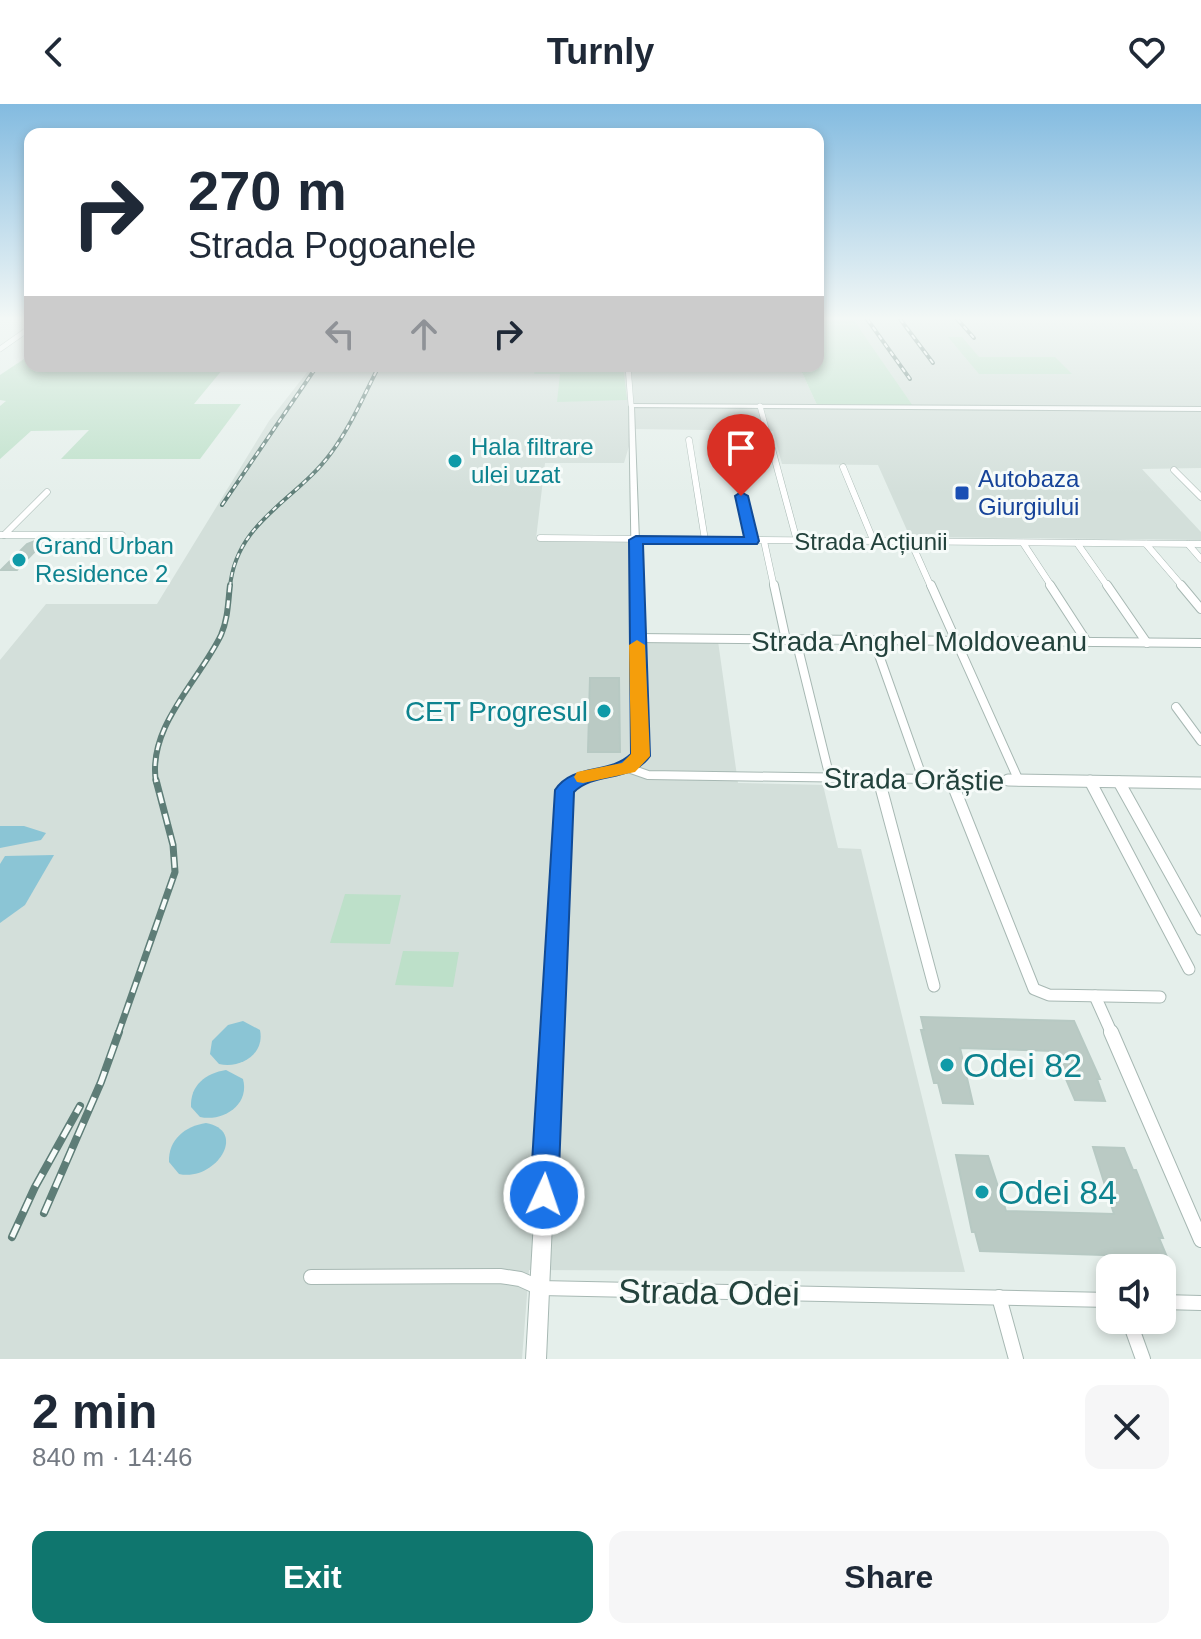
<!DOCTYPE html>
<meta charset="utf-8">
<style>
:root{--surface:#fff;--page:#f6f6f7;--text:#1f2937;--muted:#747a83;--accent:#0f766e}
body{margin:0;font-family:Arial,sans-serif;background:var(--page);color:var(--text);height:100vh;display:flex;flex-direction:column;font-size:30px;white-space:nowrap}
*{box-sizing:border-box;margin:0}
p{font-size:26px;color:var(--muted)}
.icon{flex:none;width:44px;height:44px;fill:none;stroke:currentColor;stroke-width:2;stroke-linecap:round;stroke-linejoin:round}
.map{position:relative;height:1255px;overflow:hidden}
.drawer{display:flex;flex-direction:column;background:var(--surface);flex:1}
.drawer>*{flex:none}
.top-card{position:absolute;left:24px;top:24px;width:800px;height:244px;border-radius:16px;box-shadow:0 4px 12px #0003;background:#fff;color:var(--text);overflow:hidden}
.buttons{position:absolute;left:1096px;top:1150px;display:grid;gap:16px}
.buttons a{display:grid;place-items:center;width:80px;height:80px;border-radius:16px;background:var(--surface);box-shadow:0 4px 12px #0003;font-size:40px}
.pin{position:absolute;display:grid;place-items:center;width:68px;height:68px;color:#fff;margin:-82px -34px;border-radius:50% 50% 50% 0;rotate:-45deg;box-shadow:0 0 8px #0007}
.pin .icon{rotate:45deg}
.me{position:absolute;width:88px;margin:-44px;rotate:3deg;stroke-linejoin:round;filter:drop-shadow(0 0 6px #0008)}
.turn{display:flex;align-items:center;gap:28px;height:168px;padding:0 32px;font-size:36px}
.turn .icon{width:104px;height:104px;stroke-width:2.5}
.turn b{display:block;font-size:56px;line-height:68px}
.lanes{display:flex;align-items:center;height:76px;padding:0 32px;background:#0003;justify-content:center;gap:40px;direction:ltr}
.lanes .off{opacity:.35}
.round{display:grid;place-items:center;flex:none;width:84px;height:84px;border-radius:16px;background:var(--page)}
.overview{display:flex;align-items:center;justify-content:space-between;height:136px;padding:0 32px}
h1{font-size:48px;font-weight:800;line-height:60px}
.action{display:flex;gap:16px;margin-top:auto;padding:16px 32px}
.action a{flex:1;height:92px;border-radius:16px;background:var(--accent);color:#fff;font-size:32px;font-weight:800;line-height:92px;text-align:center}
.action a+a{background:var(--page);color:var(--text)}
header{display:flex;justify-content:space-between;align-items:center;height:104px;padding:0 32px;background:var(--surface);font-size:36px;font-weight:800}
.map>svg:first-child{display:block}
.built{fill:#d3dfda}
.green{fill:#bde0c9}
.water{fill:#8bc5d5}
.building{fill:#bacac4;stroke:#b7c9c3;stroke-width:2}
.lines{fill:none;stroke-linecap:round;stroke-linejoin:round}
.minor-far4-casing{stroke:#a7b8b3;stroke-width:6}
.minor-far3-casing{stroke:#a7b8b3;stroke-width:7}
.minor-far2-casing{stroke:#a7b8b3;stroke-width:10}
.minor-far1-casing{stroke:#a7b8b3;stroke-width:13}
.minor-casing{stroke:#a7b8b3;stroke-width:16}
.tertiary-casing{stroke:#a7b8b3;stroke-width:2}
.minor-far4{stroke:#fff;stroke-width:5}
.minor-far3{stroke:#fff;stroke-width:6}
.minor-far2{stroke:#fff;stroke-width:8}
.minor-far1{stroke:#fff;stroke-width:11}
.minor{stroke:#fff;stroke-width:14}
.tertiary{fill:#fff;fill-rule:evenodd}
.rail-far3-casing{stroke:#5e7d77;stroke-width:4}
.rail-far2-casing{stroke:#5e7d77;stroke-width:6}
.rail-far1-casing{stroke:#5e7d77;stroke-width:7}
.rail-casing{stroke:#5e7d77;stroke-width:8}
.rail-far3{stroke:#f6fbf9;stroke-width:2;stroke-dasharray:5;stroke-linecap:butt}
.rail-far2{stroke:#f6fbf9;stroke-width:3;stroke-dasharray:8;stroke-linecap:butt}
.rail-far1{stroke:#f6fbf9;stroke-width:4;stroke-dasharray:11;stroke-linecap:butt}
.rail{stroke:#f6fbf9;stroke-width:5;stroke-dasharray:14;stroke-linecap:butt}
.route{fill:#1a73e8;stroke:#114b97;stroke-width:2}
.slow{fill:#f59e0b}
.culture-dot{fill:#0f9aa8;stroke:#f6fbf9;stroke-width:3}
.transit-dot{fill:#1a4fb4;stroke:#f6fbf9;stroke-width:3}
.labels{text-anchor:middle;stroke-width:6;stroke-linejoin:round;paint-order:stroke}
.far-culture-label{font-size:24px;fill:#0d838f;stroke:#f6fbf9;text-anchor:start}
.far-transit-label{font-size:24px;fill:#164399;stroke:#f6fbf9;text-anchor:start}
.far-street-label{font-size:24px;fill:#23423c;stroke:#f6fbf9}
.street-label{font-size:28px;fill:#23423c;stroke:#f6fbf9}
.culture-label{font-size:28px;fill:#0d838f;stroke:#f6fbf9;text-anchor:end}
.near-culture-label{font-size:34px;fill:#0d838f;stroke:#f6fbf9;text-anchor:start}
.near-street-label{font-size:34px;fill:#23423c;stroke:#f6fbf9}
</style>
<header><svg class="icon" aria-label="back" viewBox="0 0 24 24"><path d="M15 5l-7 7 7 7"/></svg>Turnly<svg class="icon" aria-label="heart" viewBox="0 0 24 24"><path d="M12 20l-8-8c-3-5 5-10 8-4 3-6 11-1 8 4z"/></svg></header>
<div class="map">
<svg width="1201" height="1255" viewBox="0 0 1201 1255">
<rect width="100%" height="100%" fill="#e5efeb"/>
<path class="built" d="M853,215H1201V364L1142,365L1201,428V436L910,433L878,361L782,360L773,327L634,325L624,359H545L536,435L632,437L633,535L718,537L738,679L823,681L838,744L861,745L965,1168L529,1166L522,1255H0V556L46,500H157L269,317L312,262H799L817,301H912Z"/>
<g class="green">
<path d="M818,215H853L913,302L817,301L799,262H818Z"/>
<path d="M948,233H962L979,253H1055L1072,270H979Z"/>
<path d="M30,251V262H189L187,265H223L194,300H241L200,355H61L89,326L31,327L0,355V302L6,297L0,296V271Z"/>
<path d="M536,262H623L627,296L557,298L560,270H534Z"/>
<path d="M345,790L401,791L390,840L330,839Z"/>
<path d="M403,847L459,848L453,883L395,881Z"/>
</g>
<g class="water">
<path d="M0,722H24L46,729L41,736L0,744Z"/>
<path d="M54,751L25,801L0,819V760L5,752Z"/>
<path d="M243,917L260,926C265,950 241,965 219,960L210,950L212,937L228,921Z"/>
<path d="M226,966L243,975C250,1001 223,1018 200,1013L191,1003C190,981 206,969 226,966Z"/>
<path d="M206,1019C249,1027 215,1078 179,1070L169,1058C168,1036 185,1022 206,1019Z"/>
</g>
<g class="building">
<path d="M35,437H56L36,446L17,466H1L27,440Z"/>
<path d="M590,574H619L620,648H588Z"/>
<path d="M921,913L1074,917L1100,975H1097L1105,997L1075,996L1054,947L960,944L973,1000L943,999L938,979H934L921,926H924Z"/>
<path d="M1093,1043L1124,1044L1133,1066H1136L1163,1134H1159L1167,1153L980,1147L975,1128H972L956,1051L988,1052L1006,1107L1114,1110Z"/>
</g>
<g class="lines">
<g class="minor-far4-casing">
<g id="minor-far4">
<path d="M0,245L30,224"/>
<path d="M628,262L631,301"/>
<path d="M760,302L768,332"/>
</g>
</g>
<g class="minor-far3-casing">
<g id="minor-far3">
<path d="M768,330L797,437"/>
<path d="M689,336L705,436"/>
<path d="M843,363L874,438"/>
<path d="M1174,366L1201,393"/>
<path d="M736,369L752,437"/>
<path d="M0,431H122"/>
<path d="M4,431L47,388"/>
<path d="M540,434L1201,440"/>
<path d="M764,437L774,483"/>
<path d="M911,438L931,483"/>
<path d="M1023,439L1052,483"/>
<path d="M1077,439L1108,483"/>
<path d="M1146,440L1183,483"/>
<path d="M1188,440L1201,455"/>
</g>
</g>
<g class="minor-far2-casing">
<g id="minor-far2">
<path d="M774,481L786,536"/>
<path d="M931,481L1019,677"/>
<path d="M1050,481L1087,538"/>
<path d="M1107,481L1147,539"/>
<path d="M1181,481L1201,505"/>
<path d="M637,534L1201,539"/>
<path d="M796,536L830,674"/>
<path d="M874,537L923,675"/>
<path d="M1176,603L1201,637"/>
<path d="M628,664L648,671L1146,678"/>
<path d="M878,674L879,678"/>
</g>
</g>
<g class="minor-far1-casing">
<g id="minor-far1">
<path d="M879,676L934,882"/>
<path d="M951,676L1034,885L1049,891L1160,893"/>
<path d="M1008,676L1201,679"/>
<path d="M1090,677L1189,865"/>
<path d="M1119,678L1201,825"/>
<path d="M1095,892L1112,930"/>
</g>
</g>
<g class="minor-casing">
<g id="minor">
<path d="M1111,928L1201,1136"/>
<path d="M311,1173L500,1172L520,1175L540,1184L1110,1196"/>
<path d="M999,1193L1016,1255"/>
<path d="M1162,1198L1201,1199"/>
<path d="M1129,1216L1143,1255"/>
</g>
</g>
<g class="tertiary-casing">
<path id="tertiary" d="M629,300L1201,303V307L634,303L647,652C625,678 593,665 571,687L546,1255H526L559,686C580,659 613,673 635,651Z"/>
</g>
<use href="#minor-far4" class="minor-far4"/>
<use href="#minor-far3" class="minor-far3"/>
<use href="#minor-far2" class="minor-far2"/>
<use href="#minor-far1" class="minor-far1"/>
<use href="#minor" class="minor"/>
<use href="#tertiary" class="tertiary"/>
<g class="rail-far3-casing">
<g id="rail-far3">
<path d="M867,215L910,275"/>
<path d="M900,215L933,259"/>
<path d="M957,215L974,234"/>
<path d="M222,401L317,262"/>
<path d="M230,483C236,417 296,397 331,349C351,322 364,291 379,262"/>
</g>
</g>
<g class="rail-far2-casing">
<path id="rail-far2" d="M156,678C147,623 199,577 221,531C228,515 228,498 230,481"/>
</g>
<g class="rail-far1-casing">
<path id="rail-far1" d="M118,930L175,768L173,741L156,676"/>
</g>
<g class="rail-casing">
<g id="rail">
<path d="M44,1109L101,978L119,928"/>
<path d="M12,1133L35,1083L80,1002"/>
</g>
</g>
<use href="#rail-far3" class="rail-far3"/>
<use href="#rail-far2" class="rail-far2"/>
<use href="#rail-far1" class="rail-far1"/>
<use href="#rail" class="rail"/>
</g>
<linearGradient id="sky" x2="0" y2="1"><stop stop-color="#83bbe0"/><stop offset="0.55" stop-color="#f3f8f6"/><stop offset="1" stop-color="#f3f8f6" stop-opacity="0"/></linearGradient>
<rect width="1201" height="390" fill="url(#sky)"/>
<path class="route" d="M741,388L748,392L759,437L757,440H643L650,652C631,679 595,667 574,688L558,1091L554,1102L544,1106L534,1102L530,1091L555,686C573,659 609,671 631,650L629,436L636,432L744,433L735,392Z"/>
<path class="slow" d="M637,536L645,541L650,652L635,668L583,679L577,678L574,673L577,668L622,659L631,650L629,541Z"/>
<g class="culture-dot">
<circle cx="455" cy="357" r="8"/>
<circle cx="19" cy="456" r="8"/>
<circle cx="604" cy="607" r="8"/>
<circle cx="947" cy="961" r="8"/>
<circle cx="982" cy="1088" r="8"/>
</g>
<rect class="transit-dot" x="954" y="381" width="16" height="16" rx="4"/>
<g class="labels">
<g class="far-culture-label">
<text x="471" y="351">Hala filtrare<tspan x="471" dy="28">ulei uzat</tspan></text>
<text x="35" y="450">Grand Urban<tspan x="35" dy="28">Residence 2</tspan></text>
</g>
<g class="far-transit-label">
<text x="978" y="383">Autobaza<tspan x="978" dy="28">Giurgiului</tspan></text>
</g>
<g class="far-street-label">
<text x="871" y="446">Strada Acțiunii</text>
</g>
<g class="street-label">
<text x="919" y="547">Strada Anghel Moldoveanu</text>
<text transform="translate(914 675) rotate(1)" y="10">Strada Orăștie</text>
</g>
<g class="culture-label">
<text x="588" y="617">CET Progresul</text>
</g>
<g class="near-culture-label">
<text x="963" y="973">Odei 82</text>
<text x="998" y="1100">Odei 84</text>
</g>
<g class="near-street-label">
<text transform="translate(709 1188) rotate(1)" y="12">Strada Odei</text>
</g>
</g>
</svg>
<div class="buttons">
<a><svg class="icon" aria-label="sound" viewBox="0 0 24 24"><path d="M4 9h4l5-4v14l-5-4H4zM17 9q2 3 0 6"/></svg></a>
</div>
<div class="pin" style="left:741px;top:392px;background:#d93025"><svg class="icon" aria-label="arrive" viewBox="0 0 24 24"><path d="M6 21V4h12l-3 4 3 4H6"/></svg></div>
<svg class="me" style="left:544px;top:1091px" viewBox="-20 -20 40 40"><circle r="17" fill="#1a73e8" stroke="#fff" stroke-width="3"/><path d="M0-11L8 9 0 5-8 9z" fill="#fff"/></svg>
<div class="top-card">
<div class="turn"><svg class="icon" aria-label="right" viewBox="0 0 24 24"><path d="M7 20v-9h11M14 6l5 5-5 5"/></svg><div><b>270 m</b>Strada Pogoanele</div></div>
<div class="lanes"><svg class="icon off" aria-label="left" viewBox="0 0 24 24"><path d="M17 20v-9H6M10 6l-5 5 5 5"/></svg><svg class="icon off" aria-label="ahead" viewBox="0 0 24 24"><path d="M12 20V5M6 11l6-6 6 6"/></svg><svg class="icon" aria-label="right" viewBox="0 0 24 24"><path d="M7 20v-9h11M14 6l5 5-5 5"/></svg></div>
</div>
</div>
<section class="drawer">
<div class="overview"><div><h1>2 min</h1><p>840 m · 14:46</p></div><a class="round"><svg class="icon" aria-label="close" viewBox="0 0 24 24"><path d="M6 6l12 12M18 6L6 18"/></svg></a></div>
<div class="action"><a>Exit</a><a>Share</a></div>
</section>
